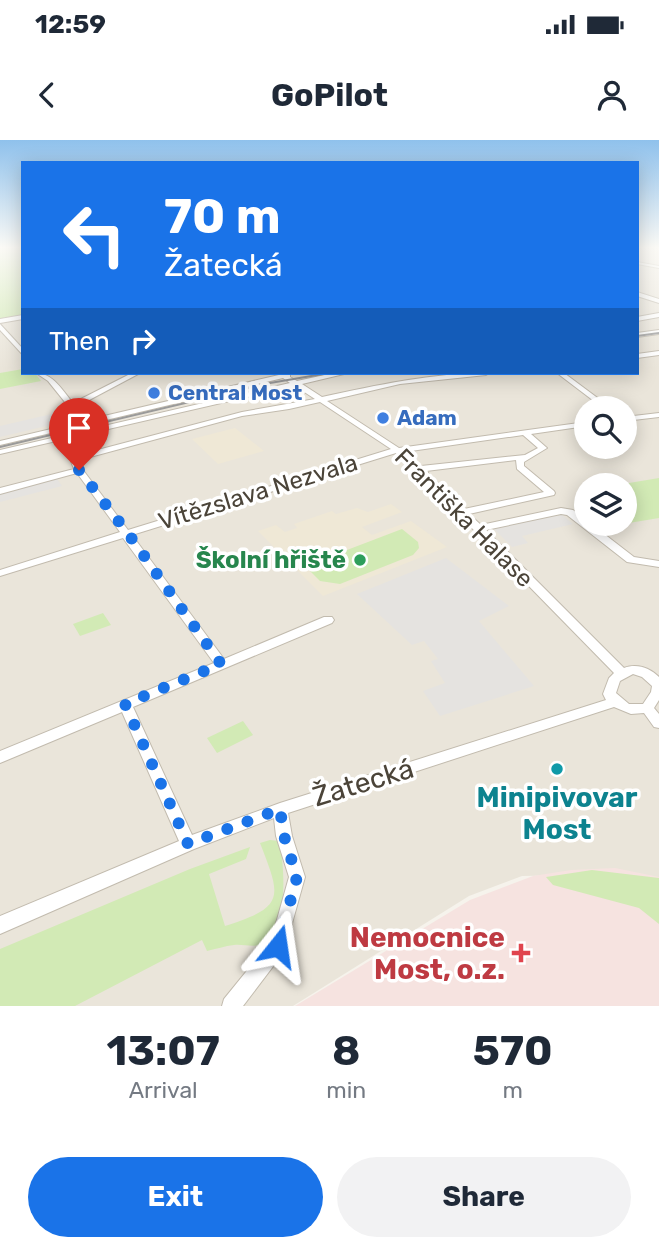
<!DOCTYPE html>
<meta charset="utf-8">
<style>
:root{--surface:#fff;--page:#f2f2f3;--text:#1f2937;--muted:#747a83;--accent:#1a73e8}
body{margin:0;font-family:Rubik,sans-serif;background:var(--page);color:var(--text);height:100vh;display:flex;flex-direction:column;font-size:26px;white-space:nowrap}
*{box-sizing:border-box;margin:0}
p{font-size:23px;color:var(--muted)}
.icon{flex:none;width:38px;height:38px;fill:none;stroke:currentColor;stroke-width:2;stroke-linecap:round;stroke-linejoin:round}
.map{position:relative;height:866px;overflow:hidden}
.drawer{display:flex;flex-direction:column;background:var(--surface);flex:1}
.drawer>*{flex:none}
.hud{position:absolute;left:21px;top:21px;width:618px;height:214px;border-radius:0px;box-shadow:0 4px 18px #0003;background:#1a73e8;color:#fff;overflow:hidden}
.buttons{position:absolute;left:574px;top:256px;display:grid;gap:14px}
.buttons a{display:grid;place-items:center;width:63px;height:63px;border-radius:50%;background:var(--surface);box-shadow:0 4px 18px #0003;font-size:35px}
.pin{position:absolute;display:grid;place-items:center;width:60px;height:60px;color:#fff;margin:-72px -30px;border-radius:50% 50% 50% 0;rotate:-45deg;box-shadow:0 0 7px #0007}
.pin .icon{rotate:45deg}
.me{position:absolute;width:77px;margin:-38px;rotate:15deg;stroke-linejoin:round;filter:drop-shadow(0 0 5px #0008)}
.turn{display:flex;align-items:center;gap:24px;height:147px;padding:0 28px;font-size:32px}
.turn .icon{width:91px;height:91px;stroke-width:2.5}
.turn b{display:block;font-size:49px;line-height:60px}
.then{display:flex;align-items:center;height:66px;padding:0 28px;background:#0003;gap:14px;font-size:26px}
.eta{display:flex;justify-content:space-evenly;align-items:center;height:119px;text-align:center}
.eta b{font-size:42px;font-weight:700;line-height:49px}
.button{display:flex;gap:14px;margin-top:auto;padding:14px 28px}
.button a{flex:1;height:80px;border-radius:42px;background:var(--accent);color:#fff;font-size:28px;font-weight:700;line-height:80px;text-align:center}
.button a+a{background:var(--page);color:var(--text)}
.status{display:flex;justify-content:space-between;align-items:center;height:49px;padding:0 35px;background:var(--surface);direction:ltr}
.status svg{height:19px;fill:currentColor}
header{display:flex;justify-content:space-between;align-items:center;height:91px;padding:0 28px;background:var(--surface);font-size:32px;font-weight:700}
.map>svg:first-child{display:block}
.residential{fill:#eae5da;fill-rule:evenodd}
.education{fill:#efe8d6}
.medical{fill:#f6e3e0}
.green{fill:#d2eab5}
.parking{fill:#e5e3e0}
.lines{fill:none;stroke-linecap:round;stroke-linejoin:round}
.minor-casing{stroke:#c2bbae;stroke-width:2}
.minor{fill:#fff;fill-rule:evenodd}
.tram{stroke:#9a9a9a;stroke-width:2}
.route{stroke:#1a73e8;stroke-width:12;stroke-dasharray:0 21.6}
.shop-dot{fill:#3f7fe0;stroke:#fff;stroke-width:2.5}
.leisure-dot{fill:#2e9e5b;stroke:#fff;stroke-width:2.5}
.culture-dot{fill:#0f9aa8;stroke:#fff;stroke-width:2.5}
.health-dot{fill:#e0444e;stroke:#fff;stroke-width:2.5}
.labels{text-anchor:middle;stroke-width:7;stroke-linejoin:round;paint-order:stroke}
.far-shop-label{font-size:21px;font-weight:bold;fill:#366cbe;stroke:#fff;text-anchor:start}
.street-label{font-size:24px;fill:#4b4439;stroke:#fff}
.leisure-label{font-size:24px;font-weight:bold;fill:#27864d;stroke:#fff;text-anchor:end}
.near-street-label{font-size:28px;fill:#4b4439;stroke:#fff}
.near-culture-label{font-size:28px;font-weight:bold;fill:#0d838f;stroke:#fff}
.near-health-label{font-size:28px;font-weight:bold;fill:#be3a42;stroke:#fff;text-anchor:end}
</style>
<div class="status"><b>12:59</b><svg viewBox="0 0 49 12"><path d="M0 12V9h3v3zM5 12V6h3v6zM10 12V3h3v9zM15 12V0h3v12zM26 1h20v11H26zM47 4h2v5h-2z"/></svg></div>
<header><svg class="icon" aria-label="back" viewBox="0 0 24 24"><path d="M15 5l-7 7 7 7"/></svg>GoPilot<svg class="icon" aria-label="person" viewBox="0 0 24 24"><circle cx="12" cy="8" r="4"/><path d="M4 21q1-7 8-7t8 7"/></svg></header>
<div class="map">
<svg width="659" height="866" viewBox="0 0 659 866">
<rect width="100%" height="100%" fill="#f6f3ec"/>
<path class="residential" d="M637,108H659V741L635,734L522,736L469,756L293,866H0V179L23,175V233H637ZM586,268H625V306H586ZM586,345H625V383H586Z"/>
<g class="education">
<path d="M235,288L264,311L218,324L192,299Z"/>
<path d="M391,364L402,372L362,387L372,395L411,381L447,407L323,456L258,391L276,385L285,392L297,388L294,384L332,371L336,374L357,368L368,372Z"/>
</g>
<path class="medical" d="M615,728L659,737V866H295L470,760L533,736L571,730Z"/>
<g class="green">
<path d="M0,108H23V175L0,179Z"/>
<path d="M23,229V233H35L41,241L0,249V233Z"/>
<path d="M659,338V378L599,388L594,383H625V345H617Z"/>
<path d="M402,389L418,402L419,408L413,415L340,444L320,441L305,426Z"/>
<path d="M103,473L111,485L80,496L73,484Z"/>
<path d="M243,581L253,595L217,613L207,598Z"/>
<path d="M270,700L279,701C285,724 289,792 262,804C253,808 244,804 234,805C225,806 216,809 207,811L202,800L75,866H0V809L190,729L250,707L246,719L209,734L225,786C286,767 281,757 260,703Z"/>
<path d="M592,730L659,738V784L639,768L553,745L546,737Z"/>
</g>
<g class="parking">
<path d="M56,273L63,282L0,297V286Z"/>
<path d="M55,336L62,346L0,362V351Z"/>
<path d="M560,373L573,384L522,396L528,403L512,407L494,389Z"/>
<path d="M446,418L509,466L479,481L534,546L440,576L423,551L445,543L431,521L438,519L424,501L412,505L357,454Z"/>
</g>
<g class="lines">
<g class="minor-casing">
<g id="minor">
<path d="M637,122L659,126V128L637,124Z"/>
<path d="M637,152L659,159V163L637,156Z"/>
<path d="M659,173V177L637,181V177Z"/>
<path d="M23,175V179L0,183V179Z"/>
<path d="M0,184L23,209V215L0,190Z"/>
<path d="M659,190V194L637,197V193Z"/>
<path d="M659,211V215L637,218V214Z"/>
<path d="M36,233C53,233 63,251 73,263L132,233H140L76,267L87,280L279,235L277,233L290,234V237L297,241L334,233H345L344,234L302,244L322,257C378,245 432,233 489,233L486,235L400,244L327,261L399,308L586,282V286L531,294L547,308L524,322V326L554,351L555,353L554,355L469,374L481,385L561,368L573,370L586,380V383H590L634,417L659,421V427L627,422L567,375L561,374L486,390L624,528C637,523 650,528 659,537V560L654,568L659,574V588L654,587L644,573L631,574L614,567L288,673L292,696L305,737L284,812L243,866H222L224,859L271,801L289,737L276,696L274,678L194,709L0,794V776L179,701L122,572L0,623V611L214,523L123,398L0,436V430L120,392L77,333L0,354V348L74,329L70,319L71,317L242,272L315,259L295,246L0,314V310L290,243L283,238L0,305V301L81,282L48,241ZM320,262L391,309L128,390L83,330L79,320L242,276L289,269ZM523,295L538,308L525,315L421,326L404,312ZM396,313L416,331L614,533L609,538L603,554L606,560L280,663L192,695L133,567L332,483L334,480L332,477H324L224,519L132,395ZM516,320L517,329L544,352L464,369L426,331ZM633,534L642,537L652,546L651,552L643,564H629L616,553L620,541Z"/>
<path d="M557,233H564L611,268H603Z"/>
<path d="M659,273V277L625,281V277Z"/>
</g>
</g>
<use href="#minor" class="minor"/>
<g class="tram">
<path d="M637,196L659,193"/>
<path d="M0,307L270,243L329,233"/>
</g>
</g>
<linearGradient id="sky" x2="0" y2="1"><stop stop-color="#8fc1ec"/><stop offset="0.47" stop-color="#fbfaf6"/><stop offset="1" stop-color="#fbfaf6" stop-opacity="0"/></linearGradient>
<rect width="659" height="229" fill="url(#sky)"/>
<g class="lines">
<path class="route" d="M79,330L127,392L221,524L125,564L188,704L280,669L284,696L297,737L278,806"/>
</g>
<g class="shop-dot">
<circle cx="154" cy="253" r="7"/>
<circle cx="383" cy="278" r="7"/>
</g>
<circle class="leisure-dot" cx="360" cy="420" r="7"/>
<circle class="culture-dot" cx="557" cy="629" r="7"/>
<path class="health-dot" d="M517.5 802.5h7v7h7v7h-7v7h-7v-7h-7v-7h7z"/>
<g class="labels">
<g class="far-shop-label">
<text x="168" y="260">Central Most</text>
<text x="397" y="285">Adam</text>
</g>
<g class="street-label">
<text transform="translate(258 352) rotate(-17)" y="8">Vítězslava Nezvala</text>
<text transform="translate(464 378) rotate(45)" y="8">Františka Halase</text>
</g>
<g class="leisure-label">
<text x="346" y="428">Školní hřiště</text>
</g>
<g class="near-street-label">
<text transform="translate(363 642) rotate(-17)" y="10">Žatecká</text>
</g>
<g class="near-culture-label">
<text x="557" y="667">Minipivovar<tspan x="557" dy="32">Most</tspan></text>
</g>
<g class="near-health-label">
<text x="505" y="807">Nemocnice<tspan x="505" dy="32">Most, o.z.</tspan></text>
</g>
</g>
</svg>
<div class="buttons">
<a><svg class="icon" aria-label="search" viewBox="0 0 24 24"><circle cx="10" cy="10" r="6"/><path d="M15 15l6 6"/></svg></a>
<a><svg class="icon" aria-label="layers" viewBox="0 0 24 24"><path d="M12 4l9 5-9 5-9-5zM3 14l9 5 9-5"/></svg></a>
</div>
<div class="pin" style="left:79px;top:330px;background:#d93025"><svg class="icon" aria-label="arrive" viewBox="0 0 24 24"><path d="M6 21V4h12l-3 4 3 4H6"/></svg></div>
<svg class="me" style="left:278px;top:806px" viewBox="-20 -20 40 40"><path d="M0-17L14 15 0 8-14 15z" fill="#1a73e8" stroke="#fff" stroke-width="4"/></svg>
<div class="hud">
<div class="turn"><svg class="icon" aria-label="left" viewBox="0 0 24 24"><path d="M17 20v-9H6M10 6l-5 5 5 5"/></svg><div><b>70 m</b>Žatecká</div></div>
<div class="then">Then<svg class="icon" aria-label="right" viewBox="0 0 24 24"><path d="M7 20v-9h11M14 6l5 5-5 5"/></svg></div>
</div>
</div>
<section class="drawer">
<div class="eta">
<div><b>13:07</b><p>Arrival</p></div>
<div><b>8</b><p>min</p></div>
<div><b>570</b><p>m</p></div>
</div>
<div class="button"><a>Exit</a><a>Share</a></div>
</section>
